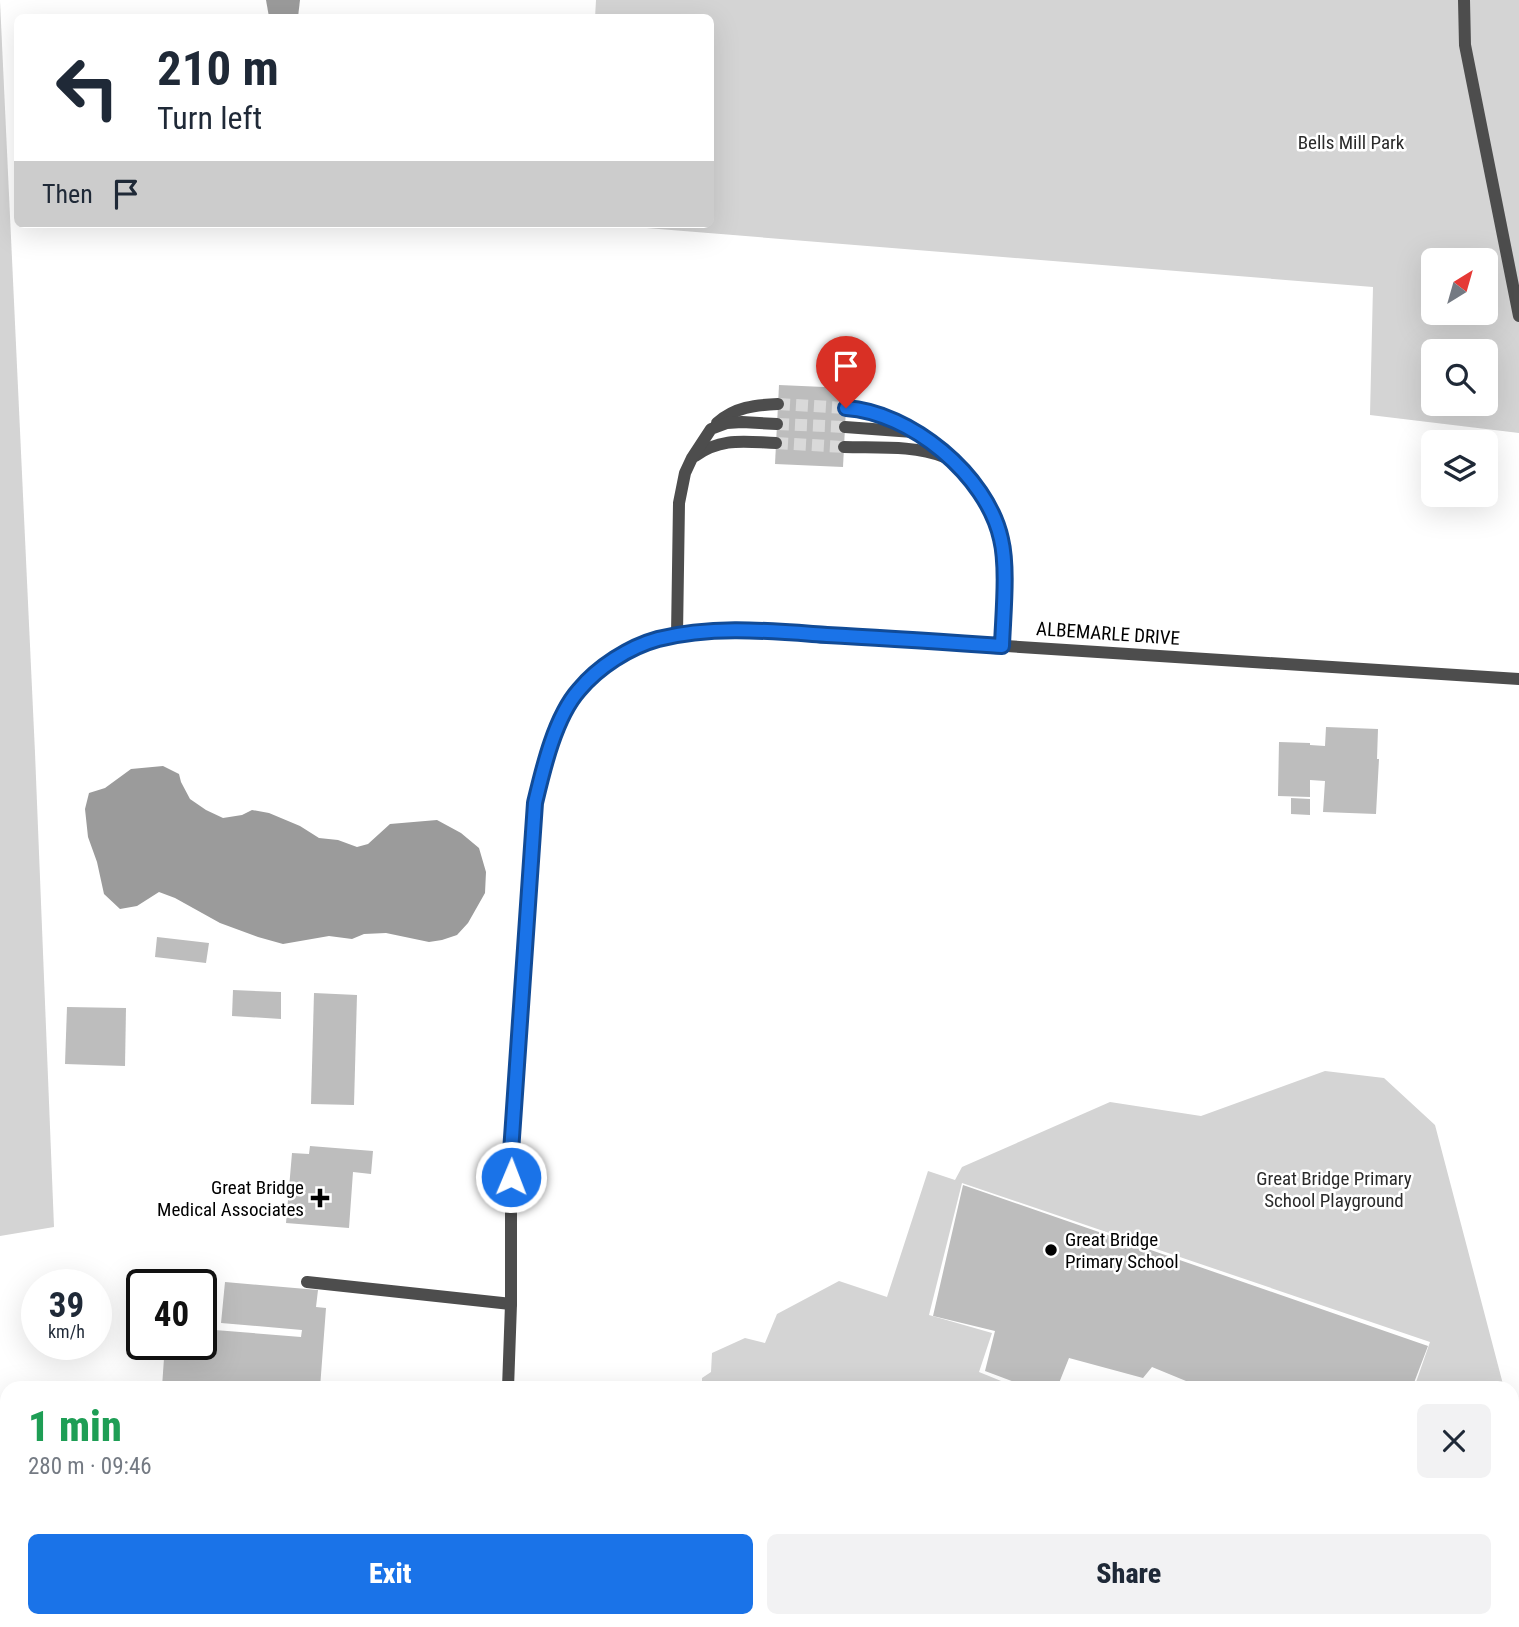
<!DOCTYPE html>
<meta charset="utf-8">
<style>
:root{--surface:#fff;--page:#f2f2f3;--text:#1f2937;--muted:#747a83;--accent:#1a73e8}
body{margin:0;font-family:"Roboto Condensed",sans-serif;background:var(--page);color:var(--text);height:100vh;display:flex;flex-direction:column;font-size:26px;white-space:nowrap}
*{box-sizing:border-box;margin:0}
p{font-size:23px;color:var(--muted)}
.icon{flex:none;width:38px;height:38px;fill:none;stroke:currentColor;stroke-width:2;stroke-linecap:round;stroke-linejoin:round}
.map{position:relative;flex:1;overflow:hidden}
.sheet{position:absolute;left:0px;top:1381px;width:1519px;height:247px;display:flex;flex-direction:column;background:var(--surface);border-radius:21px 21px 0 0;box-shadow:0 7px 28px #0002}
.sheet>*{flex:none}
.guide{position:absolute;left:14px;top:14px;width:700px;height:214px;border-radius:10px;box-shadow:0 7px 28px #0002;background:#fff;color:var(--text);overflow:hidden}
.needle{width:46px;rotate:37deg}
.buttons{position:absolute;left:1421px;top:248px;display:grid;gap:14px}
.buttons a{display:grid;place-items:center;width:77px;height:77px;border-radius:10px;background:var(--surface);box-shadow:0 7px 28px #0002;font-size:35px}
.speed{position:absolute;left:21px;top:1269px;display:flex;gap:14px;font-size:35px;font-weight:700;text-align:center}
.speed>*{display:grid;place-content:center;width:91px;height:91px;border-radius:50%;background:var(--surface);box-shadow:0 7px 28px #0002;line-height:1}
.speed small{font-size:18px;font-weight:400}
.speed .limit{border:4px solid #111;border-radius:10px;background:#fff;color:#111}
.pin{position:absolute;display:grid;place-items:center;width:60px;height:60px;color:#fff;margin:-72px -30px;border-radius:50% 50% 50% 0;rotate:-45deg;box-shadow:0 0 7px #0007}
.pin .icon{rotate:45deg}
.me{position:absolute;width:77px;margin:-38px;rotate:1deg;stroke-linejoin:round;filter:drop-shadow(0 0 5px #0008)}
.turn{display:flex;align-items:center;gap:24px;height:147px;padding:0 28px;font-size:32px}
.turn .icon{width:91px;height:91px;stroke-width:2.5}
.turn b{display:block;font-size:49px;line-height:60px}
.then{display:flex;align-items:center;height:66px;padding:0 28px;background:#0003;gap:14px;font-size:26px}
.round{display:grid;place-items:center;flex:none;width:74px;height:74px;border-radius:10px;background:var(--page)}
.overview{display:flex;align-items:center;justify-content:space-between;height:119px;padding:0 28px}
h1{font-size:42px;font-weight:800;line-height:52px;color:#1e9e55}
.action{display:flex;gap:14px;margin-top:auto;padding:14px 28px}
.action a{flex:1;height:80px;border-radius:10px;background:var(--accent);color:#fff;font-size:28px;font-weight:800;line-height:80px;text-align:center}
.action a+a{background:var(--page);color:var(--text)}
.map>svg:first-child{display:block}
.green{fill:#d4d4d4;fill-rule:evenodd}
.water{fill:#9b9b9b}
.building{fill:#bdbdbd}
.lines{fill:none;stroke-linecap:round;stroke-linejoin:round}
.minor-tunnel{stroke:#d9d9d9;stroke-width:12;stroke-dasharray:12 6;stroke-linecap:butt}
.minor{stroke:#4d4d4d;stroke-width:12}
.route-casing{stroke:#114b97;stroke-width:18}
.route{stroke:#1a73e8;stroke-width:12}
.poi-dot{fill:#000;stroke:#fff;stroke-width:2.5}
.labels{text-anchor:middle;stroke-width:5;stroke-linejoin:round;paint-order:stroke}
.park-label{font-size:19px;fill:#2b2b2b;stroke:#fff}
.street-label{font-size:19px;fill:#000;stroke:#fff}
.poi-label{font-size:19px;fill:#000;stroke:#fff;text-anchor:end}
</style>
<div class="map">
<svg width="1519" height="1627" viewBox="0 0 1519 1627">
<rect width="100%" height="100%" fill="#fff"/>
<g class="green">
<path d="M596,0H1519V433L1370,415L1373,287L597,224H710V18H595ZM1433,261H1486V313H1433ZM1433,352H1486V404H1433Z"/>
<path d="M0,1L35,753L54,1227L0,1236Z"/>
<path d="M1325,1071L1384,1078L1435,1125L1504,1388H1414L1430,1342L962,1183L929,1315L992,1333L979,1372L1011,1385L1010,1388H823L804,1382L802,1388H702V1378L711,1372L712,1353L745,1338L765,1343L777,1314L839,1281L887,1297L928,1171L955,1180L962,1167L1110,1102L1201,1116Z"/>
</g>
<g class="water">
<path d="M266,0H300L298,17H269Z"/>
<path d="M163,766L179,774L181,782L190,799L206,810L223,818L242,815L252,810L269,813L300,826L319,838L338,840L357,847L368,844L390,824L437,820L461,833L479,848L486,872L485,893L468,923L457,935L442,940L429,942L386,933L364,934L352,939L329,936L283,944L258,937L220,923L175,898L159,892L137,906L120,909L104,894L97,862L88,837L85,809L89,793L105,788L131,769Z"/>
</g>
<g class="building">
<path d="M779,385L847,388L843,467L775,464Z"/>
<path d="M1326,727L1378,729L1377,759H1379L1376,814L1323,812L1325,781L1310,780V797L1278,796L1279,742L1310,743V745L1325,746Z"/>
<path d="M1291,798L1310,799V815L1291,814Z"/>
<path d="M157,937L209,943L206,963L155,957Z"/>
<path d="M233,990L281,992V1019L232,1016Z"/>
<path d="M314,993L357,995L354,1105L311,1104Z"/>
<path d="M67,1007L126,1008L125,1066L65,1064Z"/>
<path d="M310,1146L373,1151L371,1174L353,1172L349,1228L286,1223L292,1153L309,1154Z"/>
<path d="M963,1185L1428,1346L1412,1388H1203L1152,1367L1143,1378L1069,1358L1057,1388H1015L1017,1383L985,1371L995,1331L933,1316Z"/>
<path d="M225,1282L318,1290L316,1307L326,1308L320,1388L162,1387L165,1344H201L202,1329L301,1337L302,1330L221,1323Z"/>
<path d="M194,1620H337V1623L345,1624V1627H194Z"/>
<path d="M935,1620H1201L1202,1627H932Z"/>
<path d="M1309,1620H1368L1365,1627H1332Z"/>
</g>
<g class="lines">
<g class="minor-tunnel">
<path d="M778,404L846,408"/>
<path d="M777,424L845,427"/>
<path d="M776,443L844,447"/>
</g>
<g class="minor">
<path d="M1464,0L1465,45L1519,316"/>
<path d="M846,408L874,413L910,430"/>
<path d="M717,423C735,407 755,405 778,404"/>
<path d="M845,427L913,432L940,449L972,480L984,497L997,522L1002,541L1003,588L1002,646"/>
<path d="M844,447C877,448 914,445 944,457"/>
<path d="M695,456C722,437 745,442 776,443"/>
<path d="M677,635L679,503L685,473L692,458L711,429L727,423L742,422L777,424"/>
<path d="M307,1282L511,1304"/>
<path d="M508,1388L511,1304V1152L535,803C544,765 554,727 576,694C581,687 589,681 595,675C629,645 673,632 718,630C741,629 764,631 787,632L1519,679"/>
<path d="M501,1627V1620"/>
</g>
</g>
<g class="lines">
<g class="route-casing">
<path id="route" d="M511,1177V1152L535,803C543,769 555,717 579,690C598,667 629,647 658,639C713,625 771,631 827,635C885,638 943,642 1002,646C1003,615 1008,568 1001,539C987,475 910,412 846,408"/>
</g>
<use href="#route" class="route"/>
</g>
<g class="poi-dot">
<path d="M316.5 1187.5h7v7h7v7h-7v7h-7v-7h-7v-7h7z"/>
<circle cx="1051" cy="1250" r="7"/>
</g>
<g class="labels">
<g class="park-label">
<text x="1351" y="149">Bells Mill Park</text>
<text x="1334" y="1185">Great Bridge Primary<tspan x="1334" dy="22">School Playground</tspan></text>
</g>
<g class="street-label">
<text transform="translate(1108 633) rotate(4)" y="7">ALBEMARLE DRIVE</text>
</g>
<g class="poi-label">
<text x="304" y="1194">Great Bridge<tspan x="304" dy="22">Medical Associates</tspan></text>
<text x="1065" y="1246" text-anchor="start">Great Bridge<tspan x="1065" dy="22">Primary School</tspan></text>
</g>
</g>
</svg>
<div class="buttons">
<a><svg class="needle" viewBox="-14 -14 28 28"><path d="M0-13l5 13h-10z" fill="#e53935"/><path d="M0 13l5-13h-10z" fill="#747a83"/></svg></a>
<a><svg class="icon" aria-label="search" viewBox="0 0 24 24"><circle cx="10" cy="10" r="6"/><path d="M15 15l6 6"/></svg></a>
<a><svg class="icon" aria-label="layers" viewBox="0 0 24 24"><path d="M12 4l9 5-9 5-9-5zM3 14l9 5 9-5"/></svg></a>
</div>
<div class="speed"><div>39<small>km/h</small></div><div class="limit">40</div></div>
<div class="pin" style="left:846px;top:408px;background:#d93025"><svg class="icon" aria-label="arrive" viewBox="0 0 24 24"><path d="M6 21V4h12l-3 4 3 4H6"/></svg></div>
<svg class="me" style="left:511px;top:1177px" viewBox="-20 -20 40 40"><circle r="17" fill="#1a73e8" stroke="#fff" stroke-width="3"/><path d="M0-11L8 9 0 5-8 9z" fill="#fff"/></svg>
<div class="guide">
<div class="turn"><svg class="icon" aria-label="left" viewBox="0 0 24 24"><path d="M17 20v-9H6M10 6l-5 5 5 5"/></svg><div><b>210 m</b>Turn left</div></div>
<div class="then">Then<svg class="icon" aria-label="arrive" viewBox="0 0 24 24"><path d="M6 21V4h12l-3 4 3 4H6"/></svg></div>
</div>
<section class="sheet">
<div class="overview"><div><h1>1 min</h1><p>280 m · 09:46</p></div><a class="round"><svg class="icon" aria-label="close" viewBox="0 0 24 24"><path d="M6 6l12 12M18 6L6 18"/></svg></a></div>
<div class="action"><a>Exit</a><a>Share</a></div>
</section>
</div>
